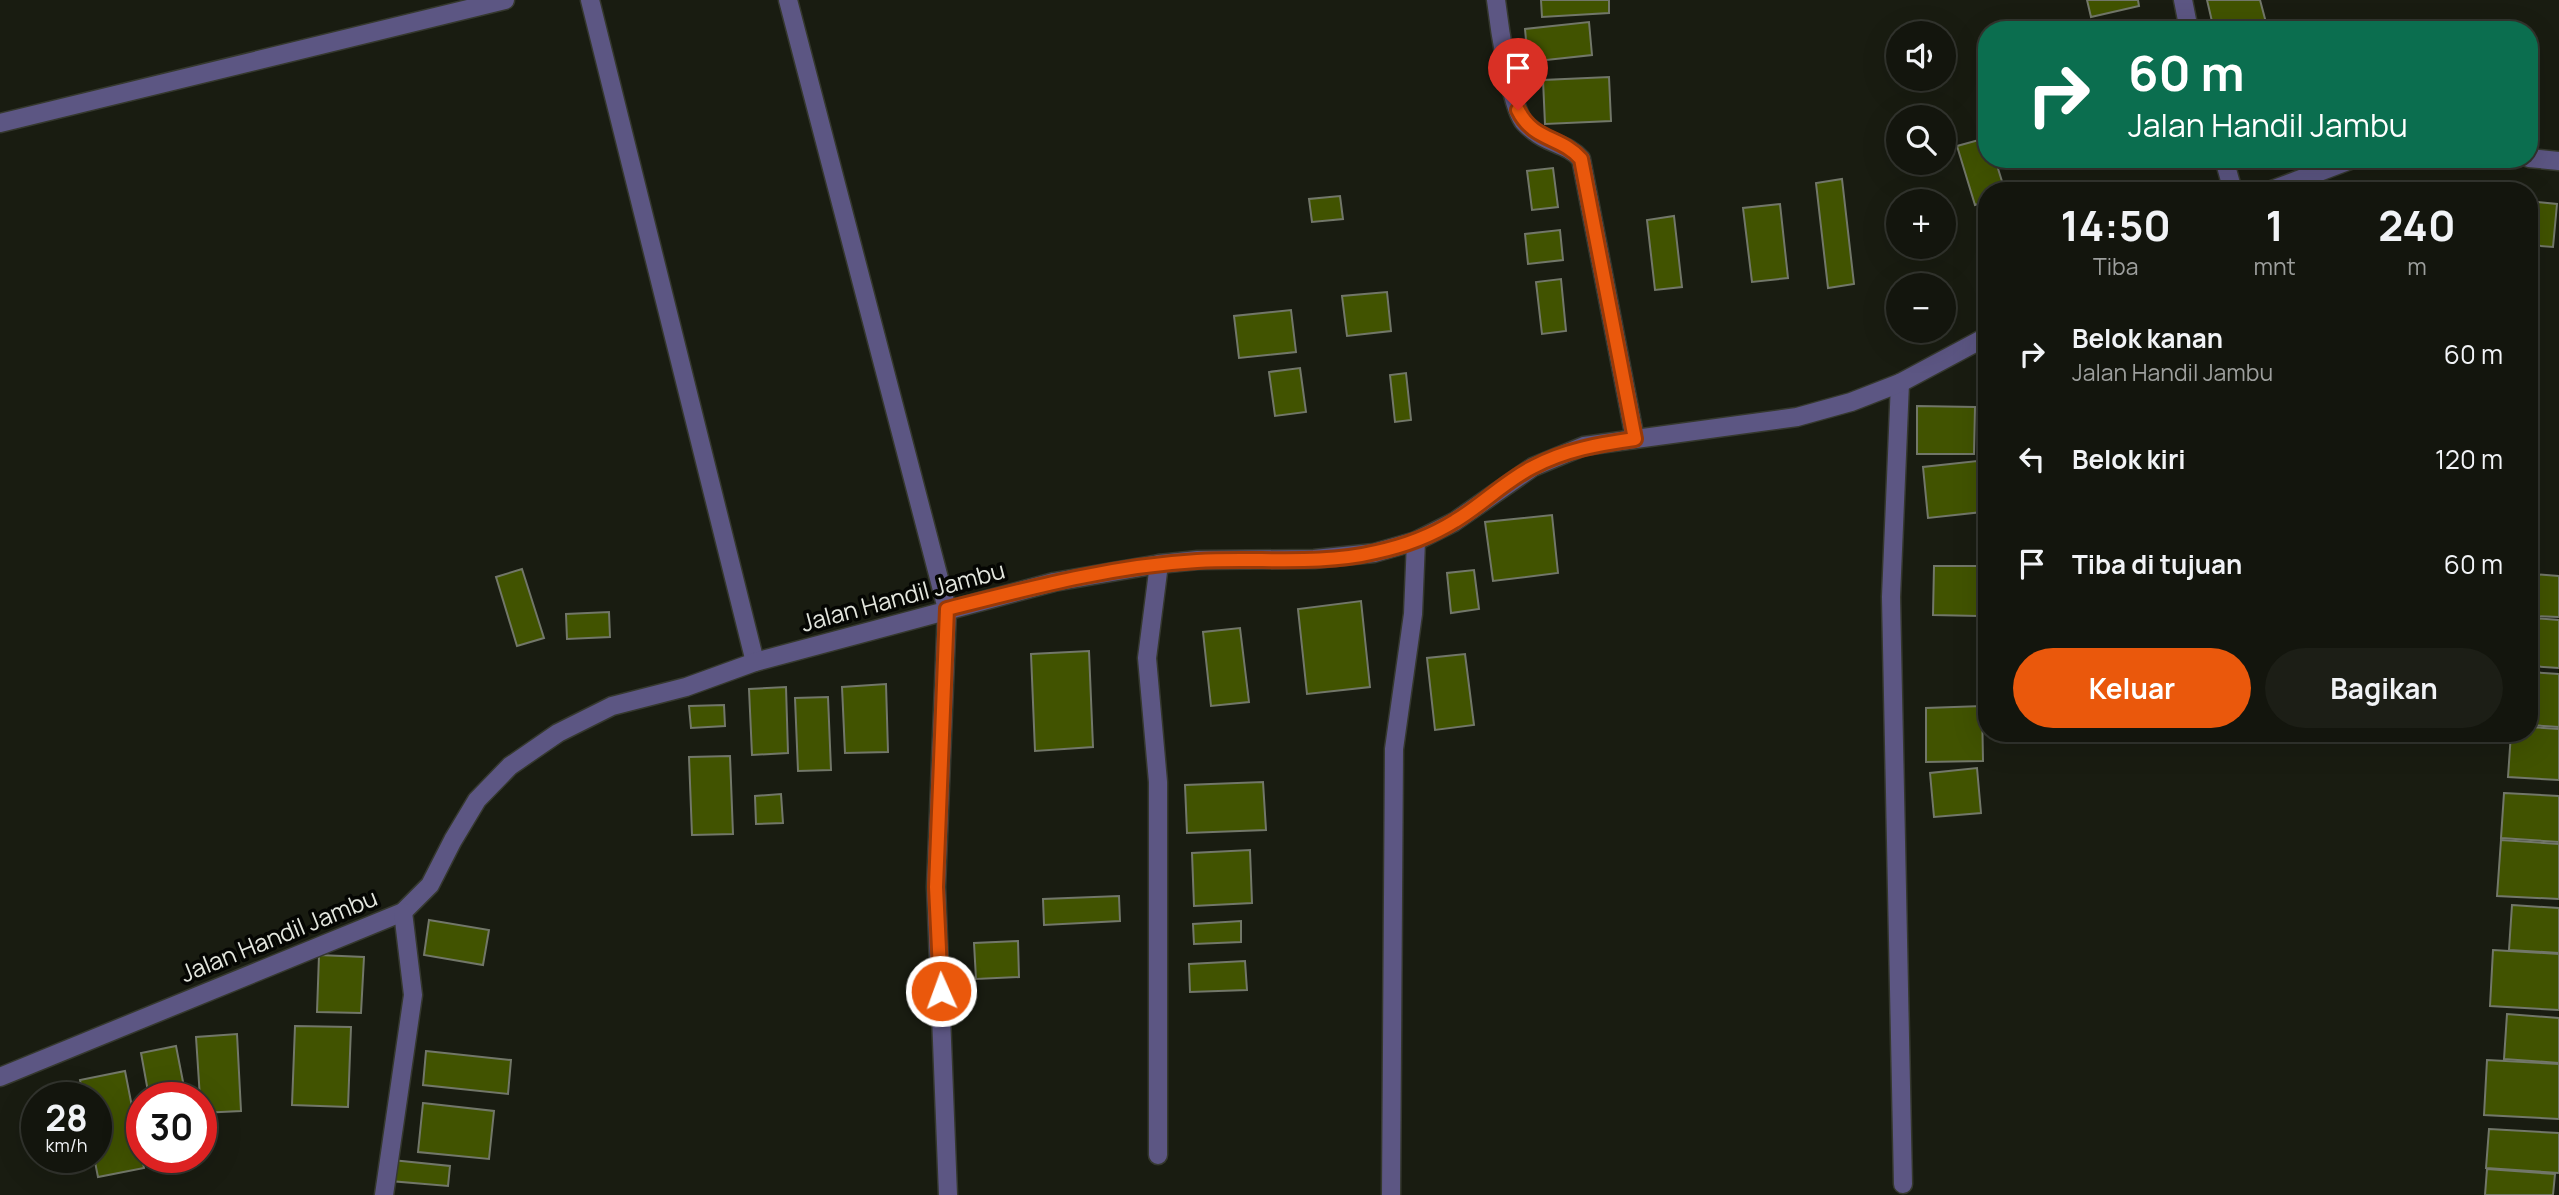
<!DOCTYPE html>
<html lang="id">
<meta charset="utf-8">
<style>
:root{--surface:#13150d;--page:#1c1e16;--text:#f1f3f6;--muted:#9d9f9d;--line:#32342e;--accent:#ea580c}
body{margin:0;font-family:Manrope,sans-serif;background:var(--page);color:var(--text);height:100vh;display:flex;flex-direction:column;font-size:26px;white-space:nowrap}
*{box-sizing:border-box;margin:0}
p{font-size:23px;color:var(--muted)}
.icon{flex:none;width:38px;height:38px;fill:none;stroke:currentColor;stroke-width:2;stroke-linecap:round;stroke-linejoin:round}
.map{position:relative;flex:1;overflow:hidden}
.panel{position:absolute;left:1978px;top:182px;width:560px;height:560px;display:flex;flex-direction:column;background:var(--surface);border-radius:28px;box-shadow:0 7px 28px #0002,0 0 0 2px var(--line)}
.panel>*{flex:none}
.banner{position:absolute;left:1978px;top:21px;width:560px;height:147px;border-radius:28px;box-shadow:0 7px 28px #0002,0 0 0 2px var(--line);background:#0b6e4f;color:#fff;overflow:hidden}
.fabs{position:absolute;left:1886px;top:21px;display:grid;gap:14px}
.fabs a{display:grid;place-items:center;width:70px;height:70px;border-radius:50%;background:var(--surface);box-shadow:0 7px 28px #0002,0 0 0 2px var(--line);font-size:35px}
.speed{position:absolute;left:21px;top:1082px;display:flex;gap:14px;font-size:35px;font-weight:700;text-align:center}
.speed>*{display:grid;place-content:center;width:91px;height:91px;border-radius:50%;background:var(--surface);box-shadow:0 7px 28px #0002,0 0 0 2px var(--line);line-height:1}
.speed small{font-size:18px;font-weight:400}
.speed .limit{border:10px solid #d22;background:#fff;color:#111}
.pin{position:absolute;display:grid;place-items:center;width:60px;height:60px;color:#fff;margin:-72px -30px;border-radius:50% 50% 50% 0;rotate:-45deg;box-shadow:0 0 7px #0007}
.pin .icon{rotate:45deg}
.me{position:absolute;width:77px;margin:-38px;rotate:358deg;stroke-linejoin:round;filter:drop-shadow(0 0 5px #0008)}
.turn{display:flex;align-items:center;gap:24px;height:147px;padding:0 35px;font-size:32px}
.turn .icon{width:91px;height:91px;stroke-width:2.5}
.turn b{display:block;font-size:49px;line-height:60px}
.eta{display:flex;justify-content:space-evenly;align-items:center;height:119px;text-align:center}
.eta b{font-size:42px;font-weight:700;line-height:49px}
.cta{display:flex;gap:14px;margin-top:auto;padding:14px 35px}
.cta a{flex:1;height:80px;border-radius:42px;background:var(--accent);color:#fff;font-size:28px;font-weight:700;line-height:80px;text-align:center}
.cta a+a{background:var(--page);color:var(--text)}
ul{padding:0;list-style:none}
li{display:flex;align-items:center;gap:21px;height:105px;padding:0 35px}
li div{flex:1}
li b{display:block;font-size:26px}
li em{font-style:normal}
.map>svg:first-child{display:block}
.building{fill:#415300;stroke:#727769;stroke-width:2}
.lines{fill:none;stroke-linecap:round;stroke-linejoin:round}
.minor-casing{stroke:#35382e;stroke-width:21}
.minor{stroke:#5c5683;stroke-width:18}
.route-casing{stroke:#983908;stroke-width:18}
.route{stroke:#ea580c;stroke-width:12}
.labels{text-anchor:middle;stroke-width:7;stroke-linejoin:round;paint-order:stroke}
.street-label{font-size:24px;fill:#e3e6de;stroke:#050603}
</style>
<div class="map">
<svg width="2559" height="1195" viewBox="0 0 2559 1195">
<rect width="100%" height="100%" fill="#191c11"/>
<g class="building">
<path d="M1541,0H1609V13L1542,17Z"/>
<path d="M2087,0H2138L2139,6L2091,17Z"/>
<path d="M2207,0H2260L2268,30H2214Z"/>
<path d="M1589,22L1592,55L1528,62L1525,29Z"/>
<path d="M1609,77L1611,121L1545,124L1543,80Z"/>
<path d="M1986,138V159H1995L2005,191H1986V202L1975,205L1957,146Z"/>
<path d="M1553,168L1558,207L1532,210L1527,171Z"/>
<path d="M1842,179L1854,284L1828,288L1816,183Z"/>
<path d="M1340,196L1343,219L1312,222L1309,199Z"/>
<path d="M2529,201L2557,204L2553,247L2529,245Z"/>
<path d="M1780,204L1788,278L1752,282L1743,208Z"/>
<path d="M1674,216L1682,287L1655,290L1647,220Z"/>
<path d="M1560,230L1563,260L1528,264L1525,234Z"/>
<path d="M1561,279L1566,331L1542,334L1536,282Z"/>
<path d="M1387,292L1391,331L1347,336L1342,296Z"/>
<path d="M1291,310L1296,352L1239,358L1234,316Z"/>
<path d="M1300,368L1306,412L1275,416L1269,372Z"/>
<path d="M1406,373L1411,420L1395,422L1390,375Z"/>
<path d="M1917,406L1975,407L1974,454H1917Z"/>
<path d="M1977,461L1982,512L1928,518L1923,467Z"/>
<path d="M1552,515L1558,573L1493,581L1485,522Z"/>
<path d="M1934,566H1980L1979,616L1933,615Z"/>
<path d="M522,569L544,638L517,646L496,577Z"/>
<path d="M1474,570L1479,609L1451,613L1447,573Z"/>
<path d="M2534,574L2559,576V617L2531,616Z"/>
<path d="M1361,601L1370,687L1307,694L1298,609Z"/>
<path d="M609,612L610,637L567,639L566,614Z"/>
<path d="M2532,618L2559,620V668L2529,666Z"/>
<path d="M1240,628L1249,702L1211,706L1203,632Z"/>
<path d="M1089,651L1093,747L1035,751L1031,654Z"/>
<path d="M1465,654L1474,725L1435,730L1427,658Z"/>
<path d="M2529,672L2559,674V727L2529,725Z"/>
<path d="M886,684L888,752L845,753L842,687Z"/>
<path d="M786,687L788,753L752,755L749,689Z"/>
<path d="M828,697L831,770L798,771L795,698Z"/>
<path d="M724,705L725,726L691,728L689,706Z"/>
<path d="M1982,706L1983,761L1926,762V708Z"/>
<path d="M2529,727L2559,729V780L2508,777L2511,733H2529Z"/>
<path d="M730,756L733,834L692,835L689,757Z"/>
<path d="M1977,768L1981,813L1934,817L1930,773Z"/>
<path d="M1263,782L1266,830L1187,833L1185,785Z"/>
<path d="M2504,793L2559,796V842L2501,838Z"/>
<path d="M781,794L783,823L756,824L755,796Z"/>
<path d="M2501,840L2559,844V899L2497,896Z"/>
<path d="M1250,850L1252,903L1194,906L1192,853Z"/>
<path d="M1119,896L1120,921L1044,925L1043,899Z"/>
<path d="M2512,905L2559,908V953L2509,950Z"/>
<path d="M429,920L489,930L483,965L424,955Z"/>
<path d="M1241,921V942L1194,944L1193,924Z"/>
<path d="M1018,941L1019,977L976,979L974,943Z"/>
<path d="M2493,950L2559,954V1010L2490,1006Z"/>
<path d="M319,955L364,957L361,1013L317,1012Z"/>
<path d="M1245,961L1247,990L1190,992L1189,964Z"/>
<path d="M2507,1014L2559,1018V1063L2504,1059Z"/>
<path d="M295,1026L351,1027L348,1107L292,1105Z"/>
<path d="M237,1034L241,1111L201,1113L196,1037Z"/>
<path d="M176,1046L186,1097H149L141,1053Z"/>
<path d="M426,1051L511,1060L508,1094L423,1085Z"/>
<path d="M2487,1060L2559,1064V1119L2484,1115Z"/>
<path d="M125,1071L144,1168L98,1177L94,1157L96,1097H83L80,1080Z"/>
<path d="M423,1103L494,1111L489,1159L418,1152Z"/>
<path d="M2489,1129L2559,1133V1173L2486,1168Z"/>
<path d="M392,1160L450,1166L448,1186L390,1181Z"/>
<path d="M2487,1169L2555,1174L2553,1195H2485Z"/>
</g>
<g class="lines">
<g class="minor-casing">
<g id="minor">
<path d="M590,0L755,662"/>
<path d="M788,0L947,609L936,887L948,1195"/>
<path d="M1496,0C1499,25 1510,102 1523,121C1526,125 1531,129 1535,132C1549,144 1568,144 1581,159L1635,439"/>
<path d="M2183,0L2189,30"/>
<path d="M0,123L505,0"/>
<path d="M2529,158L2559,161"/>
<path d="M2224,159L2233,191"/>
<path d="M2269,191L2353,159"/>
<path d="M1900,383L1891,597L1903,1184"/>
<path d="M0,1077L403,912L430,885L453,840L477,800L510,766L558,733L612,706L686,687L755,662L1054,582L1159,564L1198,560L1314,559L1374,553L1416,541L1454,522L1533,467L1584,446L1797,417L1851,402L1900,383L1986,337"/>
<path d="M1158,1155V782L1147,658L1159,564"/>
<path d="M384,1195L413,995L403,912"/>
<path d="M1391,1195L1394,749L1413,614L1416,541"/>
</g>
</g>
<use href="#minor" class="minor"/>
</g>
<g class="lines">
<g class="route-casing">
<path id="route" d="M941,991L936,887L947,609C1030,588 1111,566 1197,561C1256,557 1318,566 1376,552C1404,546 1431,536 1455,521C1482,505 1505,481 1533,467C1565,450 1599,444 1635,439L1581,159C1561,136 1533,141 1518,110"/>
</g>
<use href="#route" class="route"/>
</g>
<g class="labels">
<g class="street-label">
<text transform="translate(903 597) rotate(-15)" y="8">Jalan Handil Jambu</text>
<text transform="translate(279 936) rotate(-22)" y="8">Jalan Handil Jambu</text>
</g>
</g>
</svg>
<div class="fabs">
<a><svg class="icon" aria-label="sound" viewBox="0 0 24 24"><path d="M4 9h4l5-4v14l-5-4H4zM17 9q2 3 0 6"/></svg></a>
<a><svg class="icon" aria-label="search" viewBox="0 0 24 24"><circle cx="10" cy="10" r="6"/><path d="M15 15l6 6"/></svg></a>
<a>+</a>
<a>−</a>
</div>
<div class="speed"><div>28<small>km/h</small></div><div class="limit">30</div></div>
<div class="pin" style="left:1518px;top:110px;background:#d93025"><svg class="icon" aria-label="arrive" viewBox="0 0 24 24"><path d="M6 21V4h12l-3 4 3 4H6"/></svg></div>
<svg class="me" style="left:941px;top:991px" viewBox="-20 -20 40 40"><circle r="17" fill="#ea580c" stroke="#fff" stroke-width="3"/><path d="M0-11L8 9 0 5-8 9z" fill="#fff"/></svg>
<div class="banner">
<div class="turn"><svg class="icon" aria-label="right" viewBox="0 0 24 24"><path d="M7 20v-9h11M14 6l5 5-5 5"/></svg><div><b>60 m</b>Jalan Handil Jambu</div></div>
</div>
<section class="panel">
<div class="eta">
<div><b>14:50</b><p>Tiba</p></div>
<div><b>1</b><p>mnt</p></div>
<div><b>240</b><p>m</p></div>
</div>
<ul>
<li><svg class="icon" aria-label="right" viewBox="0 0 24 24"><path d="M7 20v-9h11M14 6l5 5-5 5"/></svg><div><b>Belok kanan</b><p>Jalan Handil Jambu</p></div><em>60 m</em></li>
<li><svg class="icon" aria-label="left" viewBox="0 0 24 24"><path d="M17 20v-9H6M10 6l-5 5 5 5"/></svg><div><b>Belok kiri</b></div><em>120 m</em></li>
<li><svg class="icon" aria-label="arrive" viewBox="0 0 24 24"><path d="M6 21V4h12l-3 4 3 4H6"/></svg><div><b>Tiba di tujuan</b></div><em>60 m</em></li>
</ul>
<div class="cta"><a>Keluar</a><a>Bagikan</a></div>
</section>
</div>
